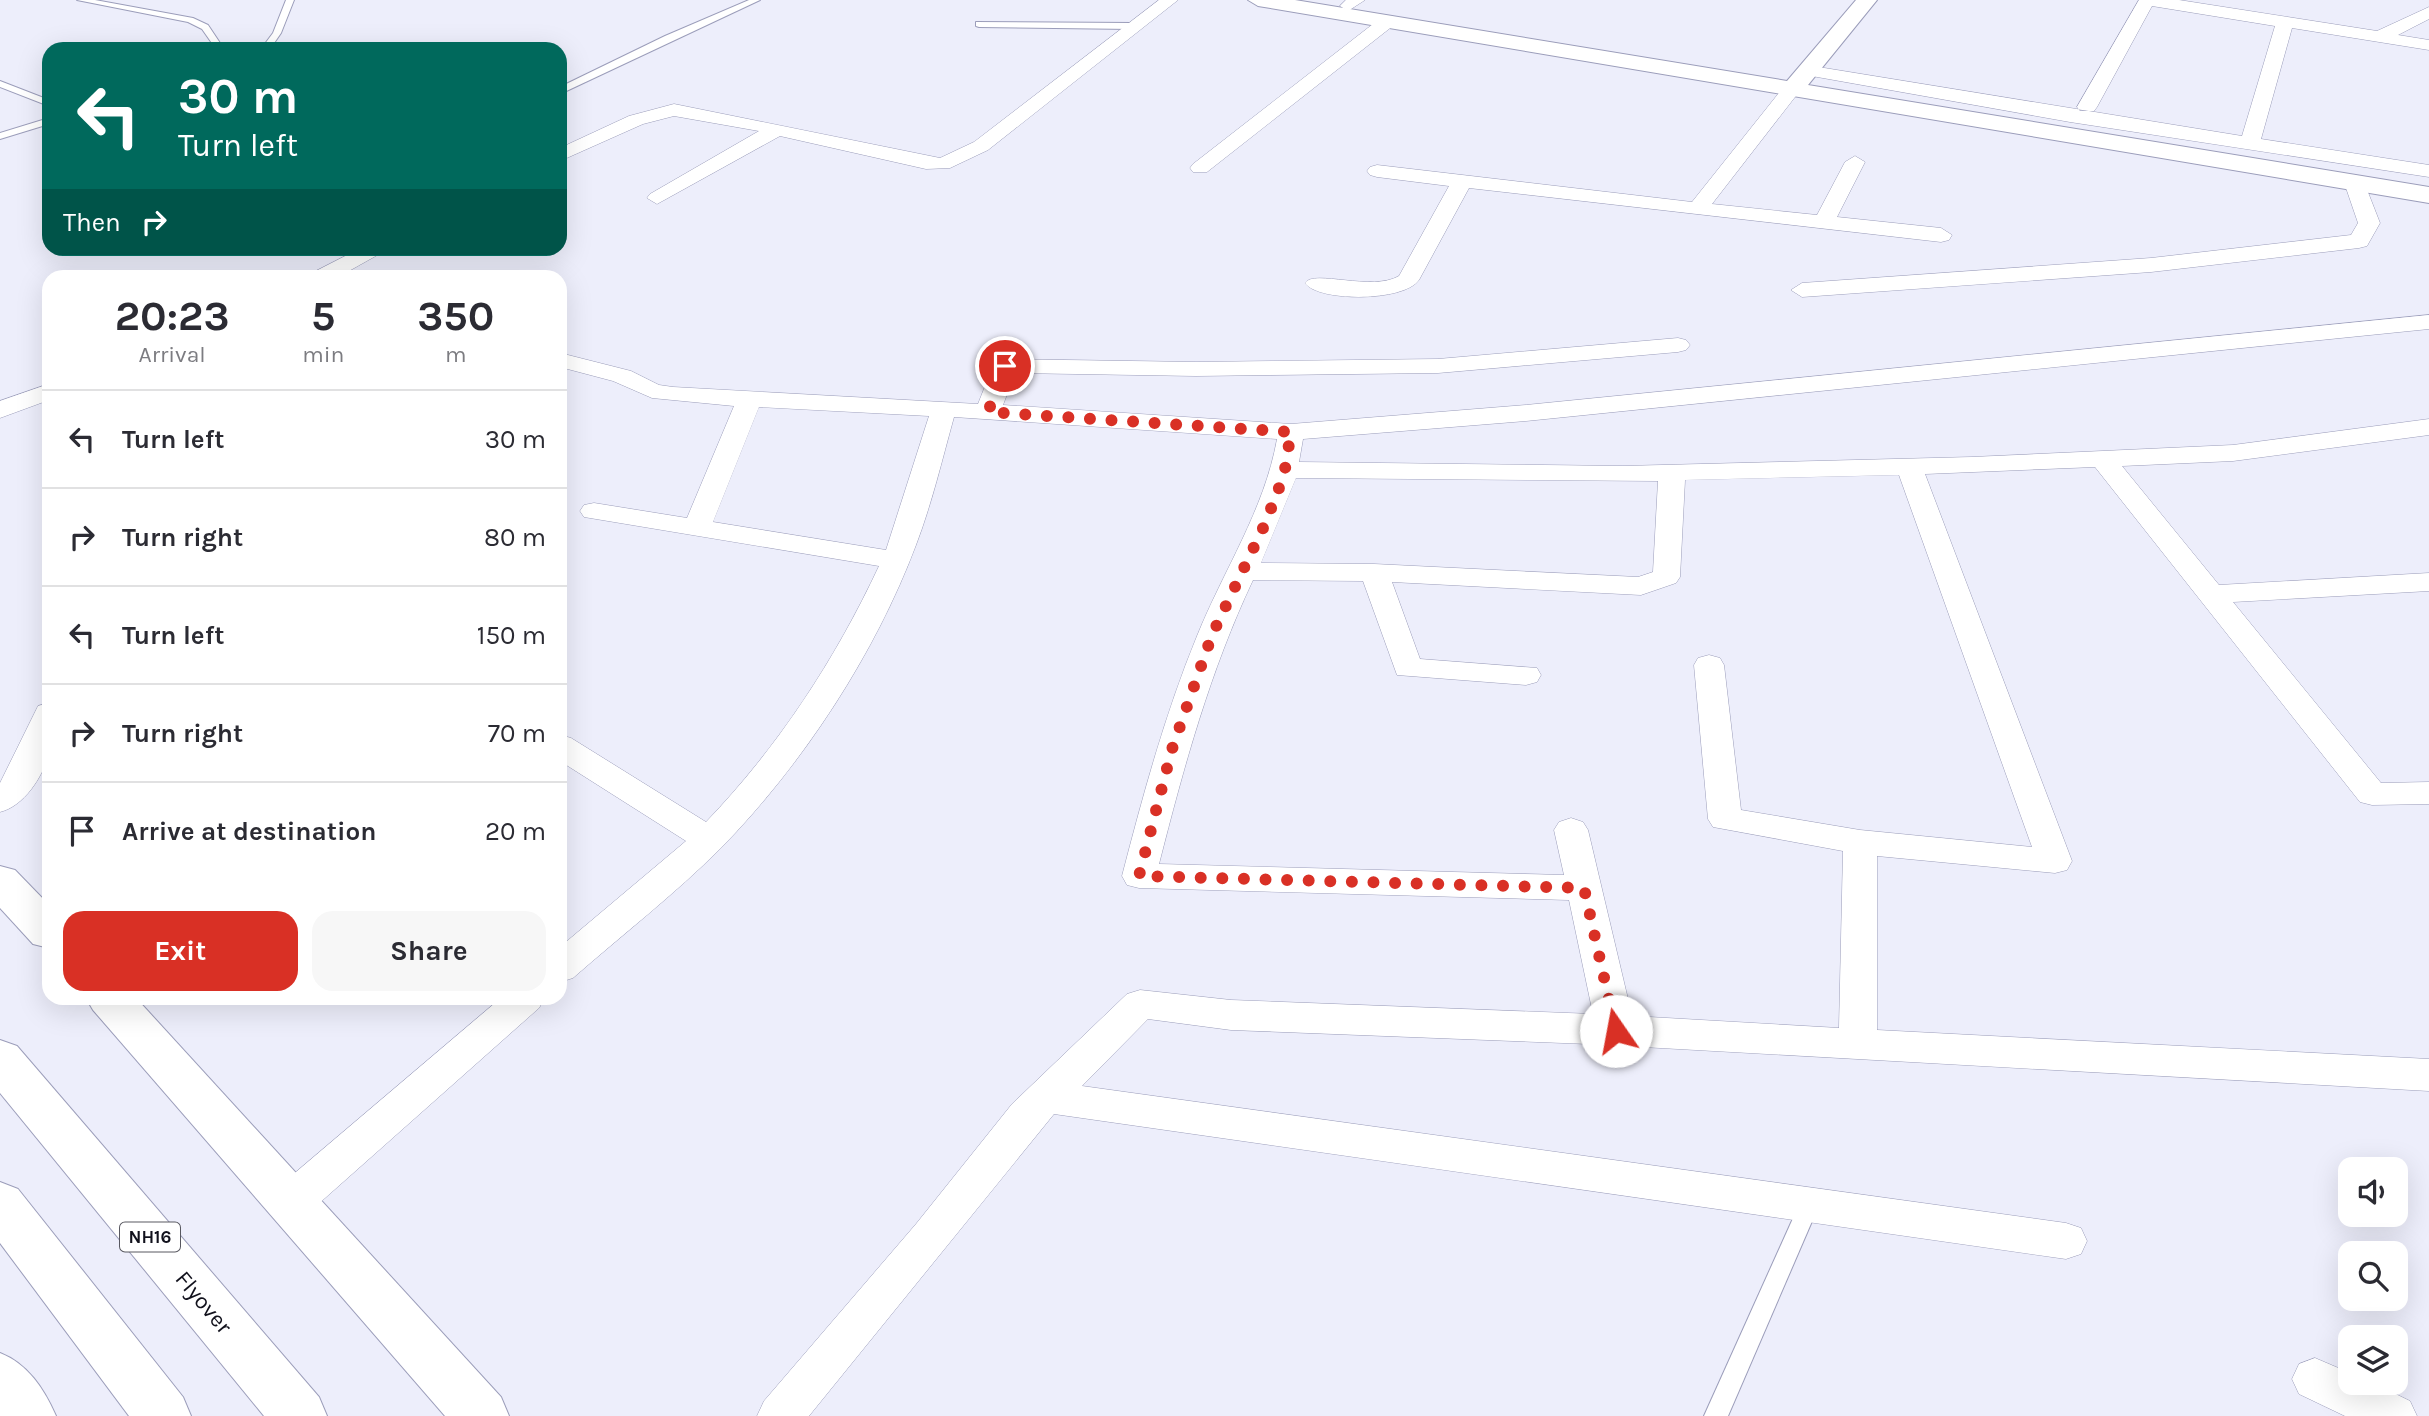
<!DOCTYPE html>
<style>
:root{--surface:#fff;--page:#f7f7f7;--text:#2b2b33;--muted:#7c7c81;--line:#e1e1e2;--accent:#d93025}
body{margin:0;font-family:Karla,sans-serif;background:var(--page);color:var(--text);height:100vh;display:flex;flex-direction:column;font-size:26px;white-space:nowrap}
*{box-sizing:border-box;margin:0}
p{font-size:23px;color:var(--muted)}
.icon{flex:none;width:38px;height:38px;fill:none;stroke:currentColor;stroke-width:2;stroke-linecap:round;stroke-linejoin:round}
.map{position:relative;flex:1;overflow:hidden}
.side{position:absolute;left:42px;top:270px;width:525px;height:735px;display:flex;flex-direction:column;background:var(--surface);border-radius:21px;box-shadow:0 7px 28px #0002}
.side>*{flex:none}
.hud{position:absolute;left:42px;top:42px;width:525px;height:214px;border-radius:21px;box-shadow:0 7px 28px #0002;background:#00695c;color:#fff;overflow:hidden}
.tools{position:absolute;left:2338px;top:1157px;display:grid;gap:14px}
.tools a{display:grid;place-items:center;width:70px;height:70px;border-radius:14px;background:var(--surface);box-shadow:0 7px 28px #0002;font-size:35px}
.pin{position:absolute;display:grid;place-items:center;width:60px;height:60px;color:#fff;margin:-30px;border:4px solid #fff;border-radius:50%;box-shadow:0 2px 7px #0007}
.me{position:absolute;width:77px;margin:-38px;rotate:348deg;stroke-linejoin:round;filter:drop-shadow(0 0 5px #0008)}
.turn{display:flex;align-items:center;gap:24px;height:147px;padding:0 21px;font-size:32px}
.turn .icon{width:91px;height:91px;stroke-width:2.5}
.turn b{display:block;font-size:49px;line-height:60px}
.then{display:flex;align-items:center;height:66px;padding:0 21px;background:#0003;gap:14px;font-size:26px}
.eta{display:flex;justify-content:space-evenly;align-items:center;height:119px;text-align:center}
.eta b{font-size:42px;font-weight:700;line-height:49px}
.primary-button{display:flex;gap:14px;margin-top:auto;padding:14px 21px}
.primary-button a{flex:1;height:80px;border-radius:21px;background:var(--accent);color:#fff;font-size:28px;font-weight:700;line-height:80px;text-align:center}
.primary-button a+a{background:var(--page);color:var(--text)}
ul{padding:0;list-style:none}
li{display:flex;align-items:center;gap:21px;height:98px;padding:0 21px;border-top:2px solid var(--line)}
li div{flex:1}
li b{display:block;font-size:26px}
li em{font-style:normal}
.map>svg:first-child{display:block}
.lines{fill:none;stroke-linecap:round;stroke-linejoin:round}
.lane-casing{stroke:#9b9dba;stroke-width:2}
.street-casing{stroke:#9b9dba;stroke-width:1}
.secondary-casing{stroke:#9b9dba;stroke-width:2}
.highway-casing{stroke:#9b9dba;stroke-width:2}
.lane{fill:#fff;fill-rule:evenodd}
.street{fill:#fff;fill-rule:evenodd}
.secondary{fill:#fff;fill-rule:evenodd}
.highway{fill:#fff;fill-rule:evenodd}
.route{stroke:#d93025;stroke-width:12;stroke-dasharray:0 21.6}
.labels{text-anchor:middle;stroke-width:6;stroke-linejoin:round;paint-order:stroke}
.shield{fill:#fff;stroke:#585860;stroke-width:2}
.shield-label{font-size:18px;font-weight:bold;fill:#11111c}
.near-street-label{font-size:23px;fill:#11111c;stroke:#fff}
</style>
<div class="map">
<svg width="2429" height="1416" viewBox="0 0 2429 1416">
<rect width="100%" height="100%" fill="#edeefb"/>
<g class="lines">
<g class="lane-casing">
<g id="lane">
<path d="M77,0H95L193,18L208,25L224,49H216L202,29L188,22Z"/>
<path d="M286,0H294L281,33L270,49H261L273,33Z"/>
<path d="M749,0H760L560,94V87L665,36Z"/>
<path d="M976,22L1132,23L1136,26L1132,29L979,27L976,26Z"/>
<path d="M0,81L49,100V106L0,87Z"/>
<path d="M49,118V124L0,139V133Z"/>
<path d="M1809,1196L1816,1199L1819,1205L1728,1416H1704L1799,1205L1802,1199Z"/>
</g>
</g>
<g class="street-casing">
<g id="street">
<path d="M1159,0H1178L988,150L950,168L926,169L780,136L657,204L647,198L650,194L759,131L674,116L643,124L560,161V148L629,116L674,104L940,158L974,142Z"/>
<path d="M1346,0H1365L1348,11L1340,6Z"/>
<path d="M2139,0H2179L2377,31L2429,7V19L2398,35L2429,40V50L2292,28L2261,139L2429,165V177L2070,122L1806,75L1797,70L1806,65L2242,136L2275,26L2152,6L2097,107L2094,111H2080L2077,107Z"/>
<path d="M1388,16L1394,17L1397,21L1394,25L1207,172H1193L1190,168L1193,164L1382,17Z"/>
<path d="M1793,82L1802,88L1712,204L1817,215L1845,162L1855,156L1865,162L1837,217L1941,228L1952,235L1949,240L1941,242L1469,188L1419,280C1404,302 1318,302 1305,283C1314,269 1372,292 1399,276L1449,186L1377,177L1370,175L1367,171L1370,167L1377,165L1692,202L1786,84Z"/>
<path d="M2354,176L2364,182L2380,223L2367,246L2359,248L2151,272L1802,297L1791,290L1802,283L2151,258L2351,235L2358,223L2344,182Z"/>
<path d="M361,248H390L340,276H313L316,271Z"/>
<path d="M2429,315V329L1526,421L1303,439L1299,462L1623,466L1972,457L2233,445L2429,419V435L2233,461L2122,466L2219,585L2429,573V591L2233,602L2381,783L2429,782V804L2372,805L2360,802L2095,467L1925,474L2072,861L2067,870L2055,873L1877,856V1030L2429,1059V1091L1589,1044L1231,1030L1148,1019L1082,1086L2066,1223L2081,1228L2087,1241L2081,1254L2066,1259L1054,1114L809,1416H757L764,1401L916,1224L1012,1104L1127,994L1140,990L1231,1000L1593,1014L1569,900L1139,888L1127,885L1122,876C1143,795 1165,714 1197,636C1224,569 1264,511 1277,439L954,417C942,460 932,503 916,545C875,654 803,764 721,848C675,894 622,935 573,978L560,982V947L686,841L560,761V735L571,738L706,822C778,747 835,660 879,566L584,517L580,511L584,505L594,503L687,518L734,406L652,398L613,381L560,367V353L631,371L659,385L673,387L978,404L993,366L996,361L1005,359L1196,362L1438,359L1678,338L1686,340L1690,345L1686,350L1678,352L1438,373L1196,376L1015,373L1003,405L1291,424L1526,405ZM759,407L929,416L886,550L713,522ZM1899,475L2032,847L1860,830L1741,810L1724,665L1720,658L1709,655L1698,658L1694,665L1708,819L1713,827L1843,851L1839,1028L1632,1016L1588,830L1583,822L1571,818L1559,822L1554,830L1564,875L1159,864C1184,766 1210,671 1253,580L1363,581L1397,675L1526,685L1537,682L1541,675L1537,668L1420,659L1392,582L1641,595L1676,583L1680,577L1685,480ZM1296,478L1658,481L1653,572L1638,577L1374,564L1261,563Z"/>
<path d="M49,384V400L0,418V401Z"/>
<path d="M49,703C49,718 53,739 49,754C42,778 24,806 0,812V783L38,706Z"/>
<path d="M501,998H545L539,1008L306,1215L291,1220L276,1215L270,1202L276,1189Z"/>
<path d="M2315,1358L2350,1373V1382H2371L2410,1401L2417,1416H2345L2299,1394L2292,1379L2299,1364Z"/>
</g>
</g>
<g class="secondary-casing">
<g id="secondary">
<path d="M1248,0H1295L1787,81L1856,0H1877L1808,85L2429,187V203L1258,6Z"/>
<path d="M0,866L15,870L49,905V948L33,944L0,908Z"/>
<path d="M86,998H136L501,1397L509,1416H445L93,1010Z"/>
<path d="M0,1353C28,1364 44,1389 56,1416H0Z"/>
</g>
</g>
<g class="highway-casing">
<g id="highway">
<path d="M0,1040L17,1046L319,1397L327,1416H264L0,1093Z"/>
<path d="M0,1182L18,1189L183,1397L191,1416H129L0,1243Z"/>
</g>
</g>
<use href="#lane" class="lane"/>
<use href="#street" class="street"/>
<use href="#secondary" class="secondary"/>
<use href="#highway" class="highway"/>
</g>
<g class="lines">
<path class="route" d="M1005,366L988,412L1291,432L1284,475L1265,524L1212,635L1172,749L1139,876L1584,888L1616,1031"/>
</g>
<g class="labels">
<rect class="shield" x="120" y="1222.5" width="60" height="29" rx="5"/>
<g class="shield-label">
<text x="150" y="1243">NH16</text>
</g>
<g class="near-street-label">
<text transform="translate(204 1302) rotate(50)" y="8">Flyover</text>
</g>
</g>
</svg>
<div class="tools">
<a><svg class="icon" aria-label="sound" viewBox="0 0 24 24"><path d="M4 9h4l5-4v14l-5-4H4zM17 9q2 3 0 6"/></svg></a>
<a><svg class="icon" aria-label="search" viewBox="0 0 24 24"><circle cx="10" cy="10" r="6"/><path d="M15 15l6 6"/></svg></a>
<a><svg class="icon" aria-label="layers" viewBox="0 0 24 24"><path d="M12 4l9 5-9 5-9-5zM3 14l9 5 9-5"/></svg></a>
</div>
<div class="pin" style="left:1005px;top:366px;background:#d93025"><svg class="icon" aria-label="arrive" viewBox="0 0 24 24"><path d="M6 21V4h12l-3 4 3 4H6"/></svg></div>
<svg class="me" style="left:1616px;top:1031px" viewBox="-20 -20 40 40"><circle r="19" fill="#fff"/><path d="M0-13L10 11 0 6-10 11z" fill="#d93025"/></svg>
<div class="hud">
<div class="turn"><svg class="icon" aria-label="left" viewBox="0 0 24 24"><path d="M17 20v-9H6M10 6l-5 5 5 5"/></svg><div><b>30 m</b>Turn left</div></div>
<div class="then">Then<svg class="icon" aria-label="right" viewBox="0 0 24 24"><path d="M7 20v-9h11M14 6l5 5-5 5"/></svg></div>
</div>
<section class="side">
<div class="eta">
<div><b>20:23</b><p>Arrival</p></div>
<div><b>5</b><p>min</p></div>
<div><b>350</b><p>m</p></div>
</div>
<ul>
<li><svg class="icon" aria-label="left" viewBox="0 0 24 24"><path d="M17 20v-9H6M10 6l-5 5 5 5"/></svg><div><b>Turn left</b></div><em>30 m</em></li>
<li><svg class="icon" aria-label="right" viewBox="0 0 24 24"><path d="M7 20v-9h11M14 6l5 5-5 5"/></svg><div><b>Turn right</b></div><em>80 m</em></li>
<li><svg class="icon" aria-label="left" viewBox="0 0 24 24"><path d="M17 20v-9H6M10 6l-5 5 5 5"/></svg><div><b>Turn left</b></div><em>150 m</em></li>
<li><svg class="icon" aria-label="right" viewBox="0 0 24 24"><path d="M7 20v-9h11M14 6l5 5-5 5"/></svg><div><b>Turn right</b></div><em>70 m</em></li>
<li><svg class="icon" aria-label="arrive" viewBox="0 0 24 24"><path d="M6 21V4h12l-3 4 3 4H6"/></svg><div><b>Arrive at destination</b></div><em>20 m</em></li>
</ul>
<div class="primary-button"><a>Exit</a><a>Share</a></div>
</section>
</div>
